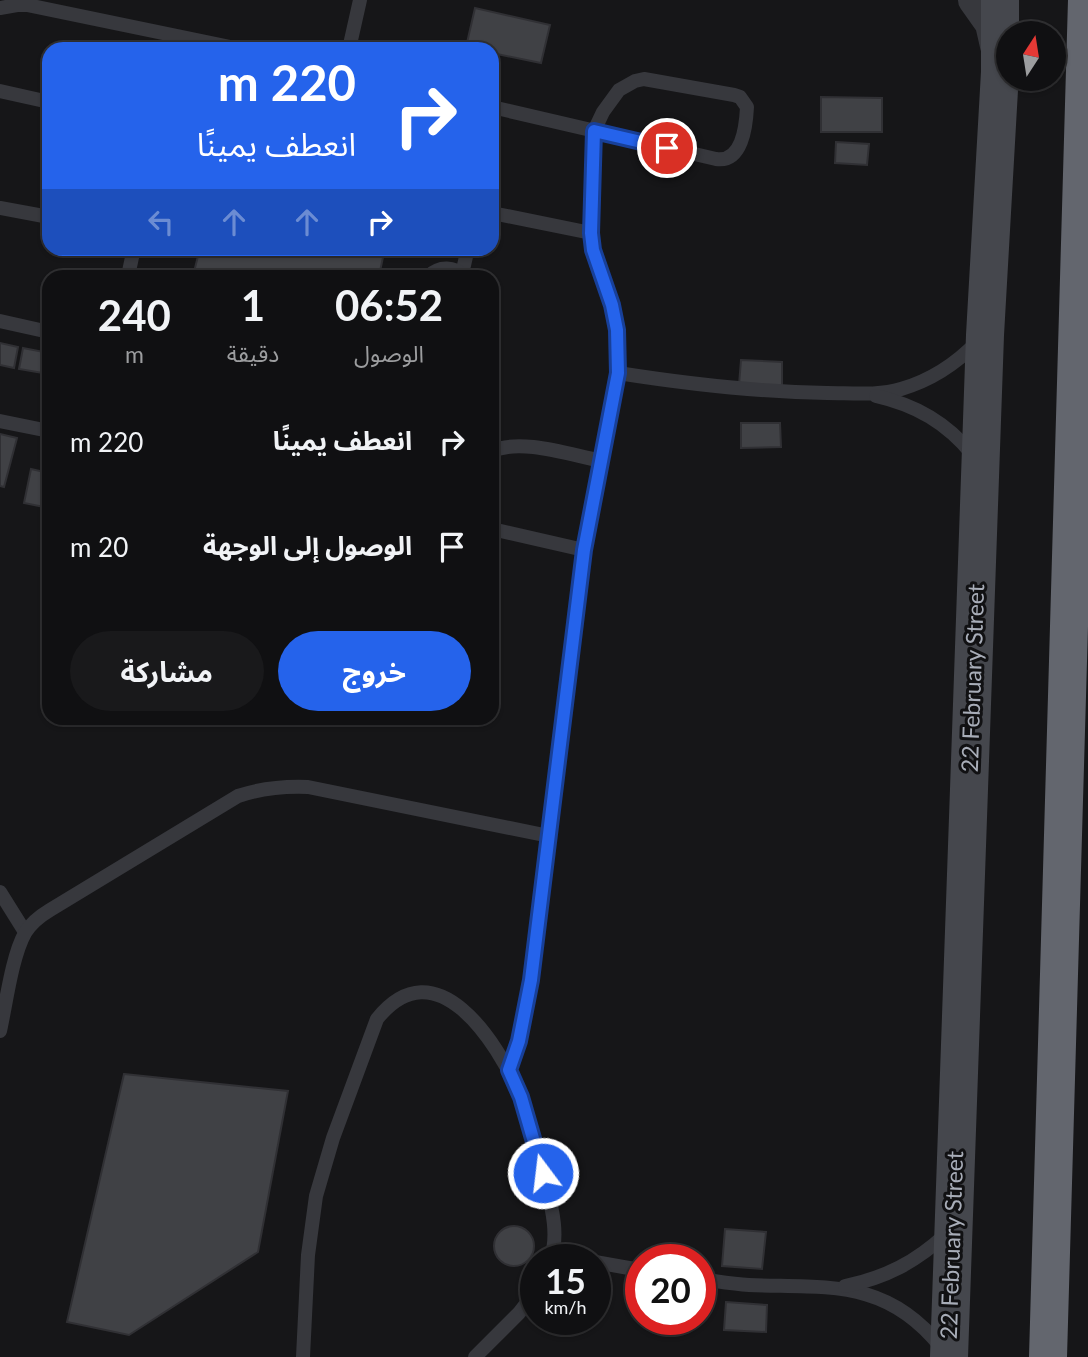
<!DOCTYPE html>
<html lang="ar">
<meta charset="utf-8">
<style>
:root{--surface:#101012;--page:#19191b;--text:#f1f3f6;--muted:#9c9d9f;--line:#303032;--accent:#2563eb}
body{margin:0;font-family:Lato,"Noto Sans Arabic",sans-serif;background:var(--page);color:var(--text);direction:rtl;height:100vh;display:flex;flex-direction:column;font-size:26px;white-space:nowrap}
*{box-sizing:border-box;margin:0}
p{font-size:23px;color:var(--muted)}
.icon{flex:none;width:38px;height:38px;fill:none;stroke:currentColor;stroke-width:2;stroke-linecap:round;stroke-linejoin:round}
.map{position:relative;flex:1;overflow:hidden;direction:ltr}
.panel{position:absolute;left:42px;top:270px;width:457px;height:455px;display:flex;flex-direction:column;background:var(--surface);border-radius:21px;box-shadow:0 2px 5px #0004,0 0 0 2px var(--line);direction:rtl}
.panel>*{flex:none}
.banner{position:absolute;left:42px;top:42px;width:457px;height:214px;border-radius:21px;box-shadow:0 2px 5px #0004,0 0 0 2px var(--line);direction:rtl;background:#2563eb;color:#fff;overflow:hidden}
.needle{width:46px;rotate:12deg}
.controls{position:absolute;left:996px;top:21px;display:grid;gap:14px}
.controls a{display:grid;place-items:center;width:70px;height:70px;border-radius:50%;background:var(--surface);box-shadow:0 2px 5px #0004,0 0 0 2px var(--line);font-size:35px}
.speed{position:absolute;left:520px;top:1244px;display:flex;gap:14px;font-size:35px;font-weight:700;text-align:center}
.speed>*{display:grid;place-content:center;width:91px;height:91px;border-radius:50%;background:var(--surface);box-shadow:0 2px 5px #0004,0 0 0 2px var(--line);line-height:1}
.speed small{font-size:18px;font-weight:400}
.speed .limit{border:10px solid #d22;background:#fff;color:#111}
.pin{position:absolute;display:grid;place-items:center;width:60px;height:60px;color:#fff;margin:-30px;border:4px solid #fff;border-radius:50%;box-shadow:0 2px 7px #0007}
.me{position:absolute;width:77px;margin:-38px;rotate:345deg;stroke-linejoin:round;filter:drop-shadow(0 0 5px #0008)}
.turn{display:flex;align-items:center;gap:24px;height:147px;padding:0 28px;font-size:32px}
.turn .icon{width:91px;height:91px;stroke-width:2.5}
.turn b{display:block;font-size:49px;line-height:60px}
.lanes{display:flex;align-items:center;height:66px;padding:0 28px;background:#0003;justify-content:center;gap:35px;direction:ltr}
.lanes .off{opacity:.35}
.eta{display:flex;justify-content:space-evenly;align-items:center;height:119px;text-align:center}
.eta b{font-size:42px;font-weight:700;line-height:49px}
.cta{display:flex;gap:14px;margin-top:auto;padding:14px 28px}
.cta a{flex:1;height:80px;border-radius:42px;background:var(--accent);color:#fff;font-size:28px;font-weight:700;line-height:80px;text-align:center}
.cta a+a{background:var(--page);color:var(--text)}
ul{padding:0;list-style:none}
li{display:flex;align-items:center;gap:21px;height:105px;padding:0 28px}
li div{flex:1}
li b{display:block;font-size:26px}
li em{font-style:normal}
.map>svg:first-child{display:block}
.building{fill:#404145;stroke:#303034;stroke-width:2}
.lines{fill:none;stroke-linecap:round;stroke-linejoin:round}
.service{stroke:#37383d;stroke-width:14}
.minor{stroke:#37383d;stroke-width:30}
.secondary{stroke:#45474d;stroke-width:38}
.motorway{stroke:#63666e;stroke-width:38}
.route-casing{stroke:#184099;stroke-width:18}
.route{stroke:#2563eb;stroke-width:12}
.labels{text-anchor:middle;stroke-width:6;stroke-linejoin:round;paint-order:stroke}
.street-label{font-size:23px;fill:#a8adb8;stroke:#111113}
</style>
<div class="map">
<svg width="1088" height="1357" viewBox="0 0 1088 1357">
<rect width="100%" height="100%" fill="#161618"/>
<g class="building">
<path d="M475,8L550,25L541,63L492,53V49L466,47Z"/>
<path d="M821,97L882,98V132H821Z"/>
<path d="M836,142L869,144L867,165L835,163Z"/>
<path d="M200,248H385L379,276H193Z"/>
<path d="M0,343L18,347L14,368L0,365Z"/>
<path d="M23,348L49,353V374L19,369Z"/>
<path d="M741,360L782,362V386L739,385Z"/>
<path d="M741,423H780L781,447L741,448Z"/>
<path d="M0,434L17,438L4,487L0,486Z"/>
<path d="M31,469L49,473V508L24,503Z"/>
<path d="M124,1074L288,1091L258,1252L129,1335L67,1322Z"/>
<circle cx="514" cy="1246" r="20"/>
<path d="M725,1229L766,1232L762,1269L722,1266Z"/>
<path d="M726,1302L767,1305L766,1332L724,1330Z"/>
</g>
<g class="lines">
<g class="service">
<path d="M0,8L17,5H27L240,49"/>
<path d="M349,49L360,0"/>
<path d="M0,91L49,102"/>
<path d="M492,107L716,159C742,163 746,127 747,107L740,97L734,95L644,79L635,81L619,90L603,112L594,131L591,233L593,250L612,305L617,330L618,373L584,550L531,980L519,1041L509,1071"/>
<path d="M0,208L49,217"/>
<path d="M492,213L591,233"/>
<path d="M462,274L468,248"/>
<path d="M128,276L134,248"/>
<path d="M429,276C440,265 454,267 465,276"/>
<path d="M0,321L49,332"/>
<path d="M618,373C688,384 756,392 827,393C851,393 878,396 901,389C932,380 956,364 978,341"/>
<path d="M876,396C916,405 947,423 973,455"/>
<path d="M0,421L49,431"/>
<path d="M492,451C522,438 570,455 602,461"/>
<path d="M492,529L584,550"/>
<path d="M0,892L25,932"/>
<path d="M0,1031C6,1004 12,956 25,933C31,923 40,916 50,910L238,796C262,788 283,786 308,787L549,836"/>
<path d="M552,1254L584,1260"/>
<path d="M595,1262L640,1270"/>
<path d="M700,1279C716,1281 732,1284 749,1285C827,1288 886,1278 941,1347"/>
<path d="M845,1286C885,1278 916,1262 946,1234"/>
<path d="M303,1357L308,1255L316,1196L333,1138L377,1019C436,945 497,1042 520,1094C530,1119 536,1146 543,1171C549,1198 561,1233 550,1260"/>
<path d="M475,1357L519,1313L536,1291"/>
</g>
<path class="minor" d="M973,0L990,24L995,46"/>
<path class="secondary" d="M949,1357L985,335L1000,72V0"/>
<path class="motorway" d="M1048,1357L1087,0"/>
</g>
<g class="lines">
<g class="route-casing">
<path id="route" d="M543,1173L521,1097L509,1070L519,1041L531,980L584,550L618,373L617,330L612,305L593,250L591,233L594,131L667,148"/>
</g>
<use href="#route" class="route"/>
</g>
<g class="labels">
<g class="street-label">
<text transform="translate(973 678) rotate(-88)" y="8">22 February Street</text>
<text transform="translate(952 1245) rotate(-88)" y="8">22 February Street</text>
</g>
</g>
</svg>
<div class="controls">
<a><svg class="needle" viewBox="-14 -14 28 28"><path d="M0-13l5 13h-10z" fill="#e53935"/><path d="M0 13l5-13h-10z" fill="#9c9d9f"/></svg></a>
</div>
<div class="speed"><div>15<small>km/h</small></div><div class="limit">20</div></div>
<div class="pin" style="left:667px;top:148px;background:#d93025"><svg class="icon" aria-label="arrive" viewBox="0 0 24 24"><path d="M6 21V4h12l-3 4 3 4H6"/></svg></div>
<svg class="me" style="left:543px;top:1173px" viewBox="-20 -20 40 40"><circle r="17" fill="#2563eb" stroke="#fff" stroke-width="3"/><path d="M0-11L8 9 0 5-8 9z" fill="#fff"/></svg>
<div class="banner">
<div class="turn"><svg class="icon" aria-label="right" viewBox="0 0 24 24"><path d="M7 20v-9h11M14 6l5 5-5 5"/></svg><div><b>220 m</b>انعطف يمينًا</div></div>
<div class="lanes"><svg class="icon off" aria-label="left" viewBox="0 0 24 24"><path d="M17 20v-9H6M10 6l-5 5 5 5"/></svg><svg class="icon off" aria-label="ahead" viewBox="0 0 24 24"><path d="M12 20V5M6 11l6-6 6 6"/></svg><svg class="icon off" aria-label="ahead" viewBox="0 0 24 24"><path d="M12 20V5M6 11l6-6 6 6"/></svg><svg class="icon" aria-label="right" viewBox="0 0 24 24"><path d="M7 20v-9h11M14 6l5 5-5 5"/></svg></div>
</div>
<section class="panel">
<div class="eta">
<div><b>06:52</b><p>الوصول</p></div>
<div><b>1</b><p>دقيقة</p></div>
<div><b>240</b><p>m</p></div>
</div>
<ul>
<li><svg class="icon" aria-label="right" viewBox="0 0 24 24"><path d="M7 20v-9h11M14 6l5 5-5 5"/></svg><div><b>انعطف يمينًا</b></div><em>220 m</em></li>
<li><svg class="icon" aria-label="arrive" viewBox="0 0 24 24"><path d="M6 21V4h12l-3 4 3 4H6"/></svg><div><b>الوصول إلى الوجهة</b></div><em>20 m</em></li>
</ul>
<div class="cta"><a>خروج</a><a>مشاركة</a></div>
</section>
</div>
